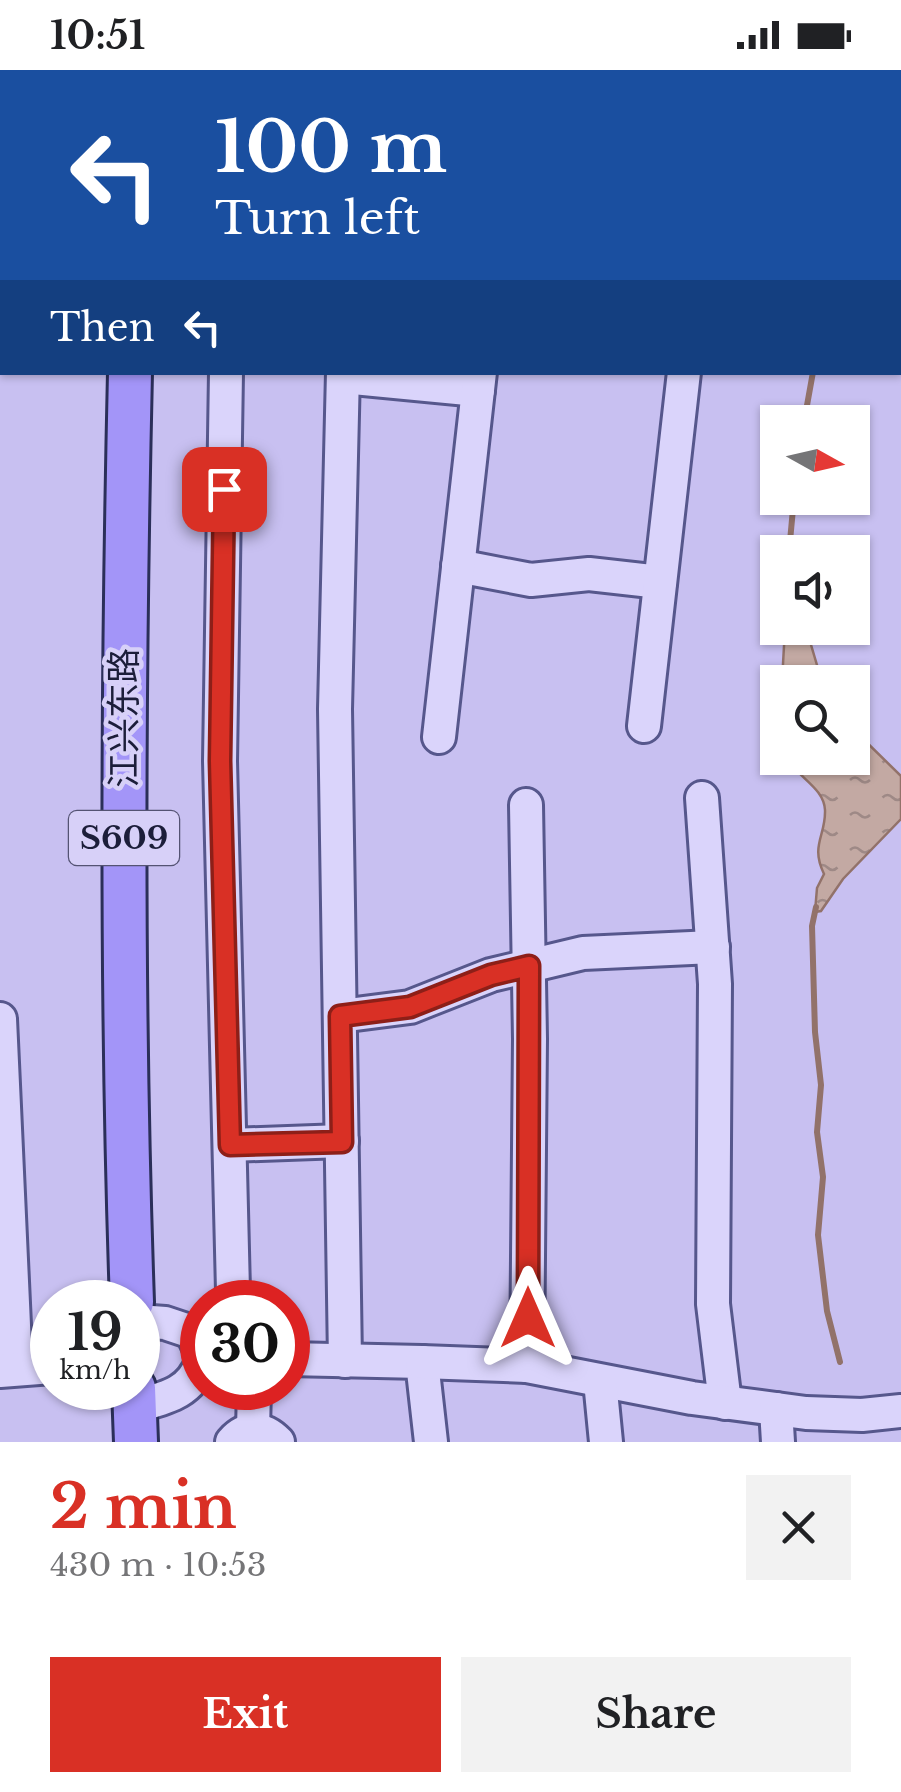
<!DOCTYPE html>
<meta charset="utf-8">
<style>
:root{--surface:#fff;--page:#f2f2f2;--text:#202124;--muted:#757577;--accent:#d93025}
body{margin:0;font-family:"Libre Baskerville","Noto Sans SC",serif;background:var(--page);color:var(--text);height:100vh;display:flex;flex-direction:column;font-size:38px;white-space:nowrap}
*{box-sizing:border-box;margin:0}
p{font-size:32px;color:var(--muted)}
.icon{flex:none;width:55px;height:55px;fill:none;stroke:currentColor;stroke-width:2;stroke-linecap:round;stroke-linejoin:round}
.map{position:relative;height:1372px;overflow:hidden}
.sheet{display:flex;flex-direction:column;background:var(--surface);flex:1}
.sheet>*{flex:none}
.guide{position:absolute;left:0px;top:0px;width:902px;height:305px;box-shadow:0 2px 8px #0004;background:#1a4fa0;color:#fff;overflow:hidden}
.needle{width:65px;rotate:98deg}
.controls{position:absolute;left:760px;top:335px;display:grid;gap:20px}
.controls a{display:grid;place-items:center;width:110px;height:110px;border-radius:0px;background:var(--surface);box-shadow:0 2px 8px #0004;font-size:50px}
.speed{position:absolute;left:30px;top:1210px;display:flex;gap:20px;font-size:50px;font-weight:700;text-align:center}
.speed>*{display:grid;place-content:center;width:130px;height:130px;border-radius:50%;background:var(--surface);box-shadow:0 2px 8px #0004;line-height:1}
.speed small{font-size:25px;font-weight:400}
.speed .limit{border:15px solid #d22;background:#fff;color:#111}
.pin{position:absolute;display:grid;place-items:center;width:85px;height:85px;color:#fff;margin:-42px;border-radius:20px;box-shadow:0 5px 15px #0006}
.me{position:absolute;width:110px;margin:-55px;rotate:0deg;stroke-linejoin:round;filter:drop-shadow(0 0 8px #0008)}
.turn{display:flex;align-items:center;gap:35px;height:210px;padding:0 50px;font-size:45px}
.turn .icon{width:130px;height:130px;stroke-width:2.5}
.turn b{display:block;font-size:70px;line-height:85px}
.then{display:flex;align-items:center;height:95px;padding:0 50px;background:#0003;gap:20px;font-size:38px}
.round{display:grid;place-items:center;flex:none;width:105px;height:105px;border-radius:0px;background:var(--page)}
.overview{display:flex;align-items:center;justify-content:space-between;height:170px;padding:0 50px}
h1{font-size:60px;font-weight:700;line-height:75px;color:var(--accent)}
.cta{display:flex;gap:20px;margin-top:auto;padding:20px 50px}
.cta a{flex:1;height:115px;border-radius:0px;background:var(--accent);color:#fff;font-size:40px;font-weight:700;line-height:115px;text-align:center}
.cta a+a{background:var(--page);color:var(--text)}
.status{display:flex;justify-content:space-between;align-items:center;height:70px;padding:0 50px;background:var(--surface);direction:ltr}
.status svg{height:28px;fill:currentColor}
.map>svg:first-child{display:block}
.water{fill:url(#water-ripples);stroke:#92726a;stroke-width:2.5}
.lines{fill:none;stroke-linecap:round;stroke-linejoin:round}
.stream{stroke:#92726a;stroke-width:6}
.minor-casing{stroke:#56578c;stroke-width:38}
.major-casing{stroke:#2b2f59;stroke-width:48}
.minor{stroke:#dad4fb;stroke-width:32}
.major{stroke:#a395f8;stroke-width:42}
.route-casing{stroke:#8d1f18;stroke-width:25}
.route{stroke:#d93025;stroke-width:18}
.labels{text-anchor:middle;stroke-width:9;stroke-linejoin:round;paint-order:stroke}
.shield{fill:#d7d0f8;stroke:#545373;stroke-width:2.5}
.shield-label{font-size:32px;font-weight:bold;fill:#1c1e3a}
.street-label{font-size:35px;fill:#1c1e3a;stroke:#d7d0f8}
</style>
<div class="status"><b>10:51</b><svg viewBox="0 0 49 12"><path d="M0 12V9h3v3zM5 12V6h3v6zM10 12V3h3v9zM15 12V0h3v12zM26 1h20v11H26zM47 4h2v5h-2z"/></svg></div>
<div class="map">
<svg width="901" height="1372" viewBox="0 0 901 1372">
<defs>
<pattern id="water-ripples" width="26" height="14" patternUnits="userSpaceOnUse" patternTransform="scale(2.5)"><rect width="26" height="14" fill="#c3a9a3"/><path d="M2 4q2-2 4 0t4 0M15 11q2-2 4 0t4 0" fill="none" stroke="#9e8986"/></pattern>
</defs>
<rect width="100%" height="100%" fill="#c8c0f1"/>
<g class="water">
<path d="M785,558H806L822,612H782Z"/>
<path d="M853,659L901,706V749L843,809L821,841L815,842L817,818L824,804C810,775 826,766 825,740C824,717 796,707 788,688H852Z"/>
</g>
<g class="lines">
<g class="stream">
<path d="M900,88L901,86"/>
<path d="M804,352L813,302"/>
<path d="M789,482L794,428"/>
<path d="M816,837L812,856L815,962L821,1015L817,1062L823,1107L818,1165L827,1241L840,1292"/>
</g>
<g class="minor-casing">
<g id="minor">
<path d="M361,0L364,2"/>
<path d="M819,0L826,2"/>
<path d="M22,2V0"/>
<path d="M329,2L331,0"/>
<path d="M392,2L399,0"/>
<path d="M520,2V0"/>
<path d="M761,2L763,0"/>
<path d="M900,12L901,11"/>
<path d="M0,57L2,58"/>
<path d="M226,302L220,691L233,1221"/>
<path d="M343,302L335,639L345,1291"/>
<path d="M343,307L478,320"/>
<path d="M458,496L531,510L589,504L660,512"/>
<path d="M644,656L684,302"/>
<path d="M439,667L480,302"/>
<path d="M702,728L715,914L713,1234L725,1333"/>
<path d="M526,735L530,969L527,1296"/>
<path d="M340,946L410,937L491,905L583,883L713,877"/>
<path d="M0,949L16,1299"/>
<path d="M230,1075L342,1071"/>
<path d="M138,1251L165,1253L192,1262L202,1284"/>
<path d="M288,1289L422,1292L431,1372"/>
<path d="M422,1292L527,1296L692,1328L806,1343L862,1345L901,1341"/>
<path d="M0,1301L52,1297"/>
<path d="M600,1311L606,1372"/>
<path d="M134,1337C165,1328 190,1324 202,1292"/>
<path d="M776,1339L778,1372"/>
<path d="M253,1360L254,1318"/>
<path d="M232,1372C246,1356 264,1357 278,1372"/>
</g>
</g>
<g class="major-casing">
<g id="major">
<path d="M141,2V0"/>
<path d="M130,302C123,613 121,922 132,1232"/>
<path d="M134,1318L136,1372"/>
</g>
</g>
<use href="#minor" class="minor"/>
<use href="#major" class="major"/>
</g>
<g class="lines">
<g class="route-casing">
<path id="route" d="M224,419L220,691L230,1075L342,1072L340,946L410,937L491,905L529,896L528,1248"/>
</g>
<use href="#route" class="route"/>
</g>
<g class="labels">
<rect class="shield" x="69" y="741" width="110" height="54" rx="8"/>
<g class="shield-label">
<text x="124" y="779">S609</text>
</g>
<g class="street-label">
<text transform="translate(124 648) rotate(-90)" y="12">江兴东路</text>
</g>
</g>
</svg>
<div class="controls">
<a><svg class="needle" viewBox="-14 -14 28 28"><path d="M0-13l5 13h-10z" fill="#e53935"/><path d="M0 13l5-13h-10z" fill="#757577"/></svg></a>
<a><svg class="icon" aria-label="sound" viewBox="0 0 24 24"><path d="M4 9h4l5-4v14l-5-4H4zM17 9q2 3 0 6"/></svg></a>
<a><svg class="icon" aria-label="search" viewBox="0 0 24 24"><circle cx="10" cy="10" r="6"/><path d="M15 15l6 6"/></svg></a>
</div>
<div class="speed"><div>19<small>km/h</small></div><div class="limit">30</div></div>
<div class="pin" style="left:224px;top:419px;background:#d93025"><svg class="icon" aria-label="arrive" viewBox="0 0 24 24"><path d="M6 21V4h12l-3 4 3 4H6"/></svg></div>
<svg class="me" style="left:528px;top:1248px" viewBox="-20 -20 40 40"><path d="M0-17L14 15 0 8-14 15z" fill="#d93025" stroke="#fff" stroke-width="4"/></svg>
<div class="guide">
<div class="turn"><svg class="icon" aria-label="left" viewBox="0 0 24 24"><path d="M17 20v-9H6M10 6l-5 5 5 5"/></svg><div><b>100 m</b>Turn left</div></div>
<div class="then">Then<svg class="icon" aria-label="left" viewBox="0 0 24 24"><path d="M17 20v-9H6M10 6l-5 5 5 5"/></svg></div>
</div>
</div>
<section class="sheet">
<div class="overview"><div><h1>2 min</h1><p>430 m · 10:53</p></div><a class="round"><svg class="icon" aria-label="close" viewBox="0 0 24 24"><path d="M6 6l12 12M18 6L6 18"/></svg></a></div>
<div class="cta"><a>Exit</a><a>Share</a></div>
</section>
